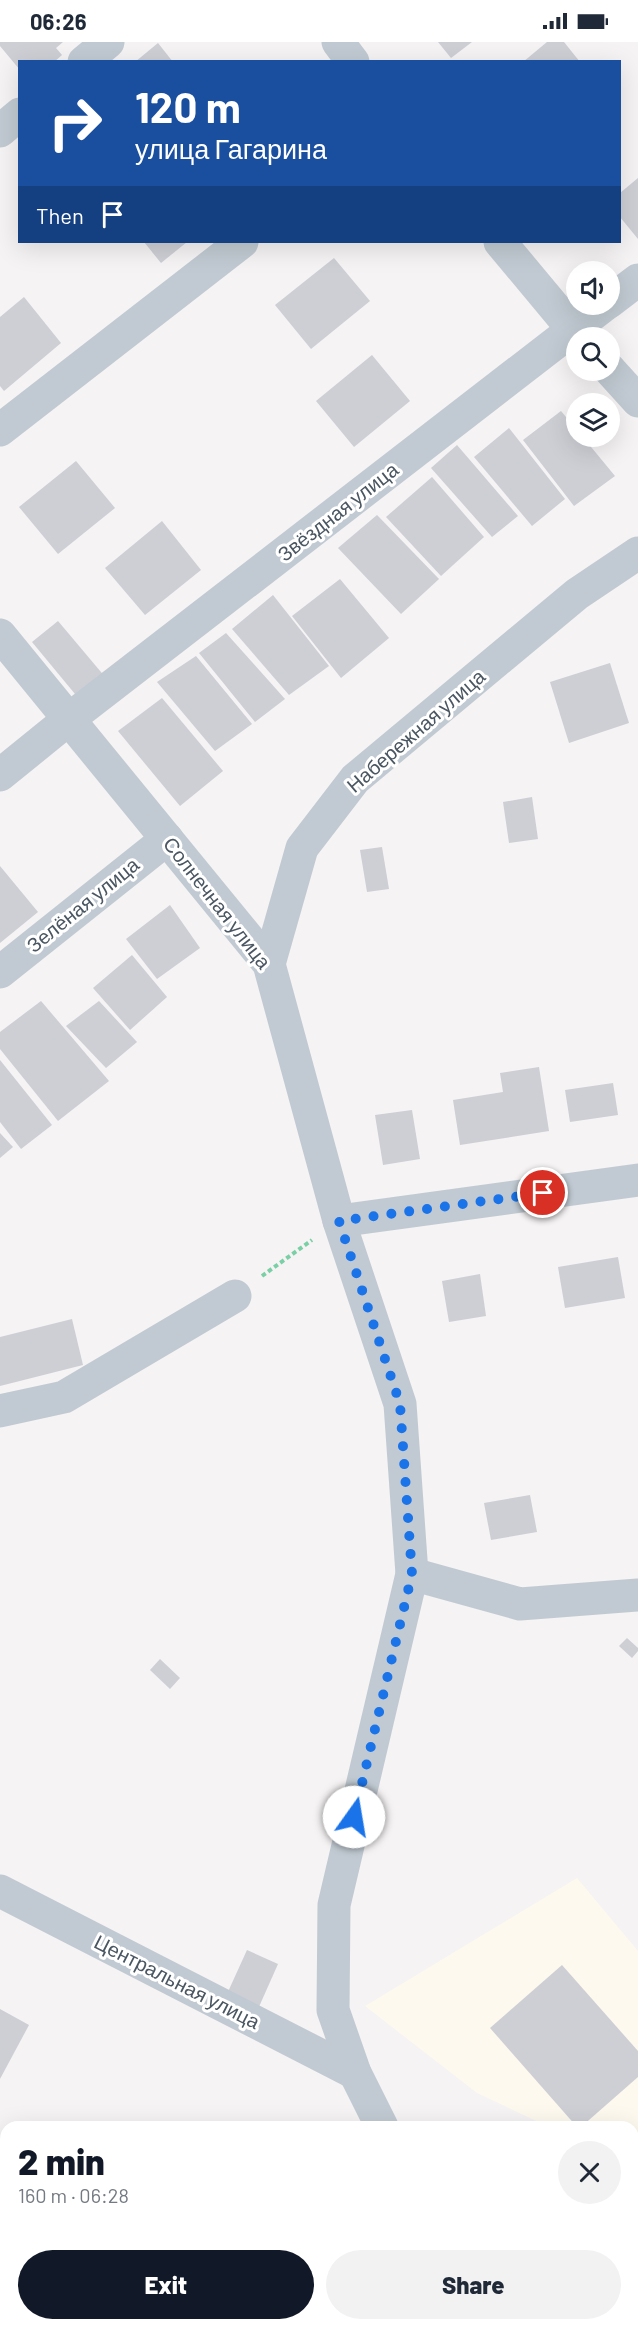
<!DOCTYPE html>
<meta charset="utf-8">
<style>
:root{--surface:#fff;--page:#f2f2f3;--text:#1f2937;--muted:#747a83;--accent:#111827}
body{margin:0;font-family:Barlow,sans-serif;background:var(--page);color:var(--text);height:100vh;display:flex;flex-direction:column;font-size:22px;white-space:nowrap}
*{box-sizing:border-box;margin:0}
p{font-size:20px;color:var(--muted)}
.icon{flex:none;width:33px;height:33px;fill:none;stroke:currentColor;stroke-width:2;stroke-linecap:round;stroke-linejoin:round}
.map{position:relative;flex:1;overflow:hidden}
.panel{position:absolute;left:0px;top:2079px;width:639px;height:210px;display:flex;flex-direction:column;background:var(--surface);border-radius:18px 18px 0 0;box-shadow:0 6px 24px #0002}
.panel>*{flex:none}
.guide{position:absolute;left:18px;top:18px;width:603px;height:183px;border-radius:0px;box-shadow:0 6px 24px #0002;background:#1a4fa0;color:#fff;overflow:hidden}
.tools{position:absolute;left:566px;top:219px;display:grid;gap:12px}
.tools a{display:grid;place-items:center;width:54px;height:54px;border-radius:50%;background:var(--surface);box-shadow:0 6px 24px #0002;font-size:30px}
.pin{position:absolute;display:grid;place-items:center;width:51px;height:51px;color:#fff;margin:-26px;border:3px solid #fff;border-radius:50%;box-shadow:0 2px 6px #0007}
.me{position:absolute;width:66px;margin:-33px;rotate:13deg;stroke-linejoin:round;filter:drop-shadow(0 0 4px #0008)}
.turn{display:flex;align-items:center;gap:21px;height:126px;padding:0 18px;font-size:27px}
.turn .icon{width:78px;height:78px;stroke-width:2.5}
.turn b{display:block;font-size:42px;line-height:51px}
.then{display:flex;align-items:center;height:57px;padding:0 18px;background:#0003;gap:12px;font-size:22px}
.round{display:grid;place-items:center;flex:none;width:63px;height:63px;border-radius:32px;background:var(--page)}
.headline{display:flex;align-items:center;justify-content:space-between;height:102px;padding:0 18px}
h1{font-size:36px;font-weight:800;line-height:45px;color:var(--accent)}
.action{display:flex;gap:12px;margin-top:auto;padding:12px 18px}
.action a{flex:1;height:69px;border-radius:36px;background:var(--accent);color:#fff;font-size:24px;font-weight:800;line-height:69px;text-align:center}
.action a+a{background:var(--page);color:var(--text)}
.status{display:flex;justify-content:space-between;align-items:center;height:42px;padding:0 30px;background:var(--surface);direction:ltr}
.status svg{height:16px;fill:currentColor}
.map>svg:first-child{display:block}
.commercial{fill:#fdf9ef}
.building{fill:#cdcfd5}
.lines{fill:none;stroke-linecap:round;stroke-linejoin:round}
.path{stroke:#7ad0a6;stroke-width:4;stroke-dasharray:4.5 3;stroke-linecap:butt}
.minor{stroke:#c1cad2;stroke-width:33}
.route{stroke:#1a73e8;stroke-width:10;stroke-dasharray:0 18}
.labels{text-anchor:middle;stroke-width:6;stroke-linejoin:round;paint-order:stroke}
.street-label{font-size:20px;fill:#4a5661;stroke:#fff}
</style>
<div class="status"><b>06:26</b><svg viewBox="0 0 49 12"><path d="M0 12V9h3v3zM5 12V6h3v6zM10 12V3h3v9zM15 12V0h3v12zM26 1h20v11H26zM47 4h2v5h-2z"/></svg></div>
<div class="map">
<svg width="638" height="2289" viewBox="0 0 638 2289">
<rect width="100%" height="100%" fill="#f5f3f3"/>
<path class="commercial" d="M577,1836L638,1909V2127L633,2125V2085H549L477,2051L365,1964Z"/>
<g class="building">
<path d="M0,0H63L56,6L62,13L54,20H20V28L0,4Z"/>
<path d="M438,0H472L451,16Z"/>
<path d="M547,0H564L580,20H523Z"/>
<path d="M158,1L173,20H135Z"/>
<path d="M638,136V197L620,175V151Z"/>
<path d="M144,200H187L161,221Z"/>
<path d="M334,216L370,259L311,307L275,263Z"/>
<path d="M24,255L61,301L4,349L0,344V275Z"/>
<path d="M372,313L410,359L354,405L316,359Z"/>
<path d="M561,369L576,387V394H582L615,434L574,464L523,398Z"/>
<path d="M509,386L565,457L532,484L474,415Z"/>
<path d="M457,403L518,474L492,495L431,426Z"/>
<path d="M76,419L115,466L58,512L19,465Z"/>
<path d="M432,435L484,495L441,534L386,475Z"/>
<path d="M377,473L439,537L401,572L338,506Z"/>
<path d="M162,479L201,528L145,573L105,526Z"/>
<path d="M340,537L389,596L341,636L292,574Z"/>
<path d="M273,553L329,624L289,653L232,587Z"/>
<path d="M58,579L106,636L80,658L32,600Z"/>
<path d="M226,591L285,657L255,680L199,611Z"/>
<path d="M196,614L252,682L215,709L157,640Z"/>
<path d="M610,621L629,681L569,701L550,640Z"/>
<path d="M162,656L223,729L180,764L118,689Z"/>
<path d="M532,755L538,797L509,801L503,760Z"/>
<path d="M382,805L389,847L367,850L360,808Z"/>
<path d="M0,824L38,870L0,901Z"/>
<path d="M170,863L200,906L157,937L126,897Z"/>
<path d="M132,913L167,955L130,988L93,946Z"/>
<path d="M41,959L109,1039L58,1079L0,1007V990Z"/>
<path d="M99,959L137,1000L106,1026L66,984Z"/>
<path d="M0,1018L52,1083L21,1107L0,1080Z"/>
<path d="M539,1025L549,1089L460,1103L453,1058L503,1050L500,1031Z"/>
<path d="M613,1041L618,1073L570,1080L565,1048Z"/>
<path d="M412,1068L420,1117L383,1123L375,1073Z"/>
<path d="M0,1091L13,1105L0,1116Z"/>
<path d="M618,1215L625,1256L565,1266L558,1225Z"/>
<path d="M480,1232L486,1274L449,1280L442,1239Z"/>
<path d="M72,1277L83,1323L0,1344V1295Z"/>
<path d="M530,1453L537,1490L491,1498L484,1461Z"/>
<path d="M627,1596L638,1606V1609L632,1616L619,1604Z"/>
<path d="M160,1617L180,1636L170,1647L150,1628Z"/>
<path d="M247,1908L278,1922L258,1967L227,1952Z"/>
<path d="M562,1923L638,2009V2035L581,2085H577L490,1986Z"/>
<path d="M0,1967L29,1983L0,2037Z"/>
</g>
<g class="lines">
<path class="path" d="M262,1234L312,1198"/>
<g class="minor">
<path d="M338,0L353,20"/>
<path d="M84,20L108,0"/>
<path d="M0,89L20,72"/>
<path d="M500,200L580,296"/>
<path d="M609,260L638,238"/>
<path d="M609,327L638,359"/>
<path d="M0,388L242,200"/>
<path d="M0,593L269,922L339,1179L400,1362L412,1532L334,1863L333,1968L355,2031L382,2085"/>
<path d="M0,733L69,677L606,262"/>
<path d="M269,922L302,806L355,737L577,552L638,511"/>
<path d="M0,930L167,797"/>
<path d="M339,1179L638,1138"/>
<path d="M0,1369L64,1355L235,1254"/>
<path d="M412,1532L520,1562L638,1553"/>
<path d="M0,1849L355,2031"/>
<path d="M633,2200L638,2202"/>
<path d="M229,2289L233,2283"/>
</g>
</g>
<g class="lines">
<path class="route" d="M354,1775L412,1532L400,1362L339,1179L543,1151"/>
</g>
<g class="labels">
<g class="street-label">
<text transform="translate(338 470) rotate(-38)" y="7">Звёздная улица</text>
<text transform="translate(416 689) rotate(-41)" y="7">Набережная улица</text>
<text transform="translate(217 861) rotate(52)" y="7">Солнечная улица</text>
<text transform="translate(83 863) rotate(-39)" y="7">Зелёная улица</text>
<text transform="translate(177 1940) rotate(27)" y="7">Центральная улица</text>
</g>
</g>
</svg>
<div class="tools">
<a><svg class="icon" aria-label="sound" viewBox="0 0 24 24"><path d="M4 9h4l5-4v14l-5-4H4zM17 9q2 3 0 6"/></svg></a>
<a><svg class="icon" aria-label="search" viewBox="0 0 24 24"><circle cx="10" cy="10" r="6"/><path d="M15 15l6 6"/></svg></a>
<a><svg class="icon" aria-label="layers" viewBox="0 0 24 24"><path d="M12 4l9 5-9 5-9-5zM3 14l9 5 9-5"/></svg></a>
</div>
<div class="pin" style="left:543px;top:1151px;background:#d93025"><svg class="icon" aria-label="arrive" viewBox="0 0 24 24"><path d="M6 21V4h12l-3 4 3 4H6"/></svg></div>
<svg class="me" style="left:354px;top:1775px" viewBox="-20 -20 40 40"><circle r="19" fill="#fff"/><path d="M0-13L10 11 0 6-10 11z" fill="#1a73e8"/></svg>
<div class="guide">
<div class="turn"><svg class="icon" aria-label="right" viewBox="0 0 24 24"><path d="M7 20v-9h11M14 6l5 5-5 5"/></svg><div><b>120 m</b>улица Гагарина</div></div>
<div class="then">Then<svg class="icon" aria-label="arrive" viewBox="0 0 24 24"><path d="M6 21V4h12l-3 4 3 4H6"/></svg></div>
</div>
<section class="panel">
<div class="headline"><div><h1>2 min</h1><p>160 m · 06:28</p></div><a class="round"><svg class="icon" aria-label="close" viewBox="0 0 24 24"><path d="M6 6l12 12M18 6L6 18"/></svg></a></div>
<div class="action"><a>Exit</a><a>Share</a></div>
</section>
</div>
